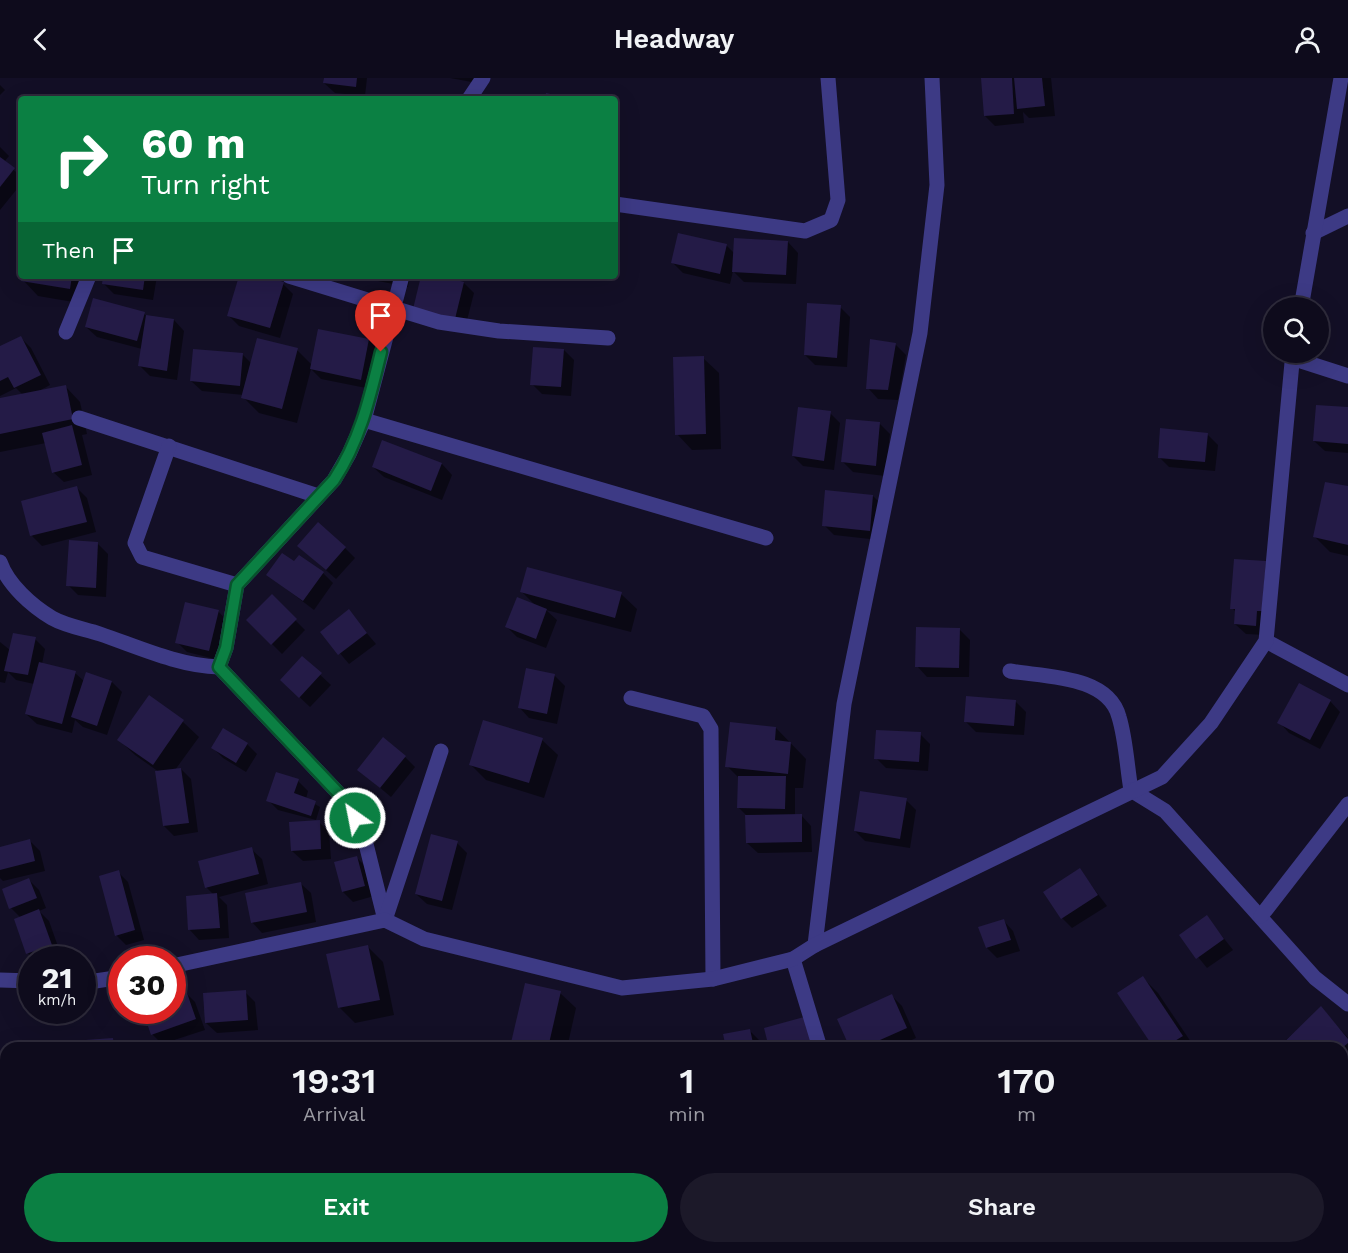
<!DOCTYPE html>
<style>
:root{--surface:#0e0b1c;--page:#1c1929;--text:#f1f3f6;--muted:#9b9ba3;--line:#2e2b3b;--accent:#0b8043}
body{margin:0;font-family:"Work Sans",sans-serif;background:var(--page);color:var(--text);height:100vh;display:flex;flex-direction:column;font-size:22px;white-space:nowrap}
*{box-sizing:border-box;margin:0}
p{font-size:20px;color:var(--muted)}
.icon{flex:none;width:33px;height:33px;fill:none;stroke:currentColor;stroke-width:2;stroke-linecap:round;stroke-linejoin:round}
.map{position:relative;flex:1;overflow:hidden}
.sheet{position:absolute;left:0px;top:964px;width:1348px;height:212px;display:flex;flex-direction:column;background:var(--surface);border-radius:18px 18px 0 0;box-shadow:0 6px 24px #0002,0 0 0 2px var(--line)}
.sheet>*{flex:none}
.guide{position:absolute;left:18px;top:18px;width:600px;height:183px;border-radius:6px;box-shadow:0 6px 24px #0002,0 0 0 2px var(--line);background:#0b8043;color:#fff;overflow:hidden}
.tools{position:absolute;left:1263px;top:219px;display:grid;gap:12px}
.tools a{display:grid;place-items:center;width:66px;height:66px;border-radius:50%;background:var(--surface);box-shadow:0 6px 24px #0002,0 0 0 2px var(--line);font-size:30px}
.speed{position:absolute;left:18px;top:868px;display:flex;gap:12px;font-size:30px;font-weight:700;text-align:center}
.speed>*{display:grid;place-content:center;width:78px;height:78px;border-radius:50%;background:var(--surface);box-shadow:0 6px 24px #0002,0 0 0 2px var(--line);line-height:1}
.speed small{font-size:15px;font-weight:400}
.speed .limit{border:9px solid #d22;background:#fff;color:#111}
.pin{position:absolute;display:grid;place-items:center;width:51px;height:51px;color:#fff;margin:-62px -26px;border-radius:50% 50% 50% 0;rotate:-45deg;box-shadow:0 0 6px #0007}
.pin .icon{rotate:45deg}
.me{position:absolute;width:66px;margin:-33px;rotate:327deg;stroke-linejoin:round;filter:drop-shadow(0 0 4px #0008)}
.turn{display:flex;align-items:center;gap:21px;height:126px;padding:0 24px;font-size:27px}
.turn .icon{width:78px;height:78px;stroke-width:2.5}
.turn b{display:block;font-size:42px;line-height:51px}
.then{display:flex;align-items:center;height:57px;padding:0 24px;background:#0003;gap:12px;font-size:22px}
.eta{display:flex;justify-content:space-evenly;align-items:center;height:102px;text-align:center}
.eta b{font-size:36px;font-weight:600;line-height:42px}
.action{display:flex;gap:12px;margin-top:auto;padding:12px 24px}
.action a{flex:1;height:69px;border-radius:36px;background:var(--accent);color:#fff;font-size:24px;font-weight:600;line-height:69px;text-align:center}
.action a+a{background:var(--page);color:var(--text)}
header{display:flex;justify-content:space-between;align-items:center;height:78px;padding:0 24px;background:var(--surface);font-size:27px;font-weight:600}
.map>svg:first-child{display:block}
.shadow{fill:#0007}
.building{fill:#241b47}
.lines{fill:none;stroke-linecap:round;stroke-linejoin:round}
.minor{stroke:#3d3a85;stroke-width:15}
.route-casing{stroke:#07532c;stroke-width:15}
.route{stroke:#0b8043;stroke-width:10}
</style>
<header><svg class="icon" aria-label="back" viewBox="0 0 24 24"><path d="M15 5l-7 7 7 7"/></svg>Headway<svg class="icon" aria-label="person" viewBox="0 0 24 24"><circle cx="12" cy="8" r="4"/><path d="M4 21q1-7 8-7t8 7"/></svg></header>
<div class="map">
<svg width="1348" height="1175" viewBox="0 0 1348 1175">
<rect width="100%" height="100%" fill="#130f26"/>
<g class="shadow">
<path d="M325,0H367L365,18L335,15L324,5Z"/>
<path d="M450,0H489L488,7Z"/>
<path d="M983,0H1051L1055,38L1029,40L1023,34L1024,45L995,48L985,38Z"/>
<path d="M0,7L5,12L0,17Z"/>
<path d="M0,69L9,78L4,84L21,98V106L0,132Z"/>
<path d="M679,157L727,168L735,176L788,164L798,175L796,206L744,204L733,193L730,206L683,195L673,185Z"/>
<path d="M24,198H90L85,226L38,218L23,202Z"/>
<path d="M105,198H157L153,222L114,216L103,205Z"/>
<path d="M241,198H256L283,206L293,216L280,260L239,248L229,238Z"/>
<path d="M353,198H410L408,209Z"/>
<path d="M422,198L464,205L474,215L465,250L425,241Z"/>
<path d="M840,229L850,239L847,289L815,287L805,277Z"/>
<path d="M144,236L148,239L174,242L184,253L177,302L150,298L140,288L142,271L97,259L86,249Z"/>
<path d="M21,260L31,270L50,307L39,313L65,308L80,324L87,356L82,357L92,397L64,404L53,394L46,365L0,374V322L23,317L16,310L0,318V270Z"/>
<path d="M369,262L379,273L371,311L321,301L311,291L297,345L259,335L243,319L244,317L202,313L191,303L243,277L252,286L297,272L312,287Z"/>
<path d="M871,263L896,267L906,277L898,322L878,321L868,310Z"/>
<path d="M564,272L574,282L571,318L542,316L532,306Z"/>
<path d="M703,280L719,295L721,371L692,372L677,356Z"/>
<path d="M1348,331V375L1325,373L1314,363Z"/>
<path d="M830,335L840,345L834,392L803,388L793,378Z"/>
<path d="M880,346L890,356L885,398L853,394L843,384Z"/>
<path d="M1207,356L1218,367L1215,393L1169,389L1159,379Z"/>
<path d="M383,364L442,386L452,397L442,422L384,399L373,389Z"/>
<path d="M77,410L87,420L96,454L42,468L32,458Z"/>
<path d="M1348,410V478L1330,474L1315,459Z"/>
<path d="M873,418L883,428L879,462L834,457L824,447Z"/>
<path d="M98,466L108,476L106,519L78,517L68,507Z"/>
<path d="M345,470L355,480L336,501L310,478Z"/>
<path d="M295,485L323,495L333,505L314,532L268,497Z"/>
<path d="M1275,495L1266,557L1246,556L1235,546L1236,534L1232,530Z"/>
<path d="M522,514L621,516L637,531L631,554L546,532L557,542L546,570L517,559L507,549L536,528Z"/>
<path d="M272,519L305,552L282,576L248,542Z"/>
<path d="M218,533L228,544L219,582L187,574L177,564Z"/>
<path d="M348,533L376,566L349,586L322,554Z"/>
<path d="M959,551L970,562L969,599H927L917,588Z"/>
<path d="M35,561L45,571L42,586L75,595L85,604H112L122,614L107,657L83,649L75,642L72,655L37,646L26,636L34,606L16,602L8,594L5,605L0,604V564L10,572Z"/>
<path d="M302,580L331,607L310,629L292,612Z"/>
<path d="M527,592L555,598L565,608L557,646L529,640L519,629Z"/>
<path d="M1299,607L1330,623L1340,634L1320,671L1289,655L1279,644Z"/>
<path d="M149,620L183,644L199,659L175,692L181,691L191,701L198,754L174,758L164,748L159,694L135,677L119,662Z"/>
<path d="M1015,623L1026,634L1024,657L976,654L965,643Z"/>
<path d="M776,650L806,681L803,710H795V738L801,737L811,748L812,774L758,775L747,765V738L739,730V700L727,688Z"/>
<path d="M920,656L930,666L928,693L886,690L876,680Z"/>
<path d="M542,662L558,677L544,720L486,702L470,686Z"/>
<path d="M247,666L257,676L246,694L223,680L213,670Z"/>
<path d="M405,679L415,689L391,719L359,692Z"/>
<path d="M298,703L308,713L306,721L320,729L316,742L278,732L268,722Z"/>
<path d="M906,722L916,732L910,770L865,763L855,753Z"/>
<path d="M319,744L329,754L331,781L303,783L292,773Z"/>
<path d="M30,763L40,773L45,793L3,803L0,800V770Z"/>
<path d="M457,765L467,775L452,832L427,826L416,816Z"/>
<path d="M251,771L262,781L268,806L219,819L227,827L229,860L199,862L189,851L214,817L207,810L200,784Z"/>
<path d="M357,780L367,790L374,818L353,824L343,814Z"/>
<path d="M1079,791L1107,828L1072,850L1062,840Z"/>
<path d="M118,794L128,804L144,862L126,867L116,857Z"/>
<path d="M29,802L39,812L46,830L39,833L49,843L61,877L47,882H34L28,875L21,840L11,830Z"/>
<path d="M300,805L311,815L316,844L262,855L252,844Z"/>
<path d="M1207,839L1233,872L1207,890L1181,858Z"/>
<path d="M1003,842L1013,853L1020,873L997,880L987,870L980,850Z"/>
<path d="M368,869L383,884L394,937L355,945L339,929Z"/>
<path d="M1143,900L1158,915L1195,970H1156L1119,916Z"/>
<path d="M185,914L195,924L205,952L162,966L152,956L144,933H172Z"/>
<path d="M245,914L255,924L258,952L217,955L206,945Z"/>
<path d="M560,915L576,930L567,970H514L512,968Z"/>
<path d="M892,918L902,928L916,960L894,970H852L839,942Z"/>
<path d="M1321,930L1348,960V994L1342,999V970L1278,969Z"/>
<path d="M765,951L820,970H771Z"/>
<path d="M749,952L760,963L761,970H728L725,957Z"/>
<path d="M112,961L121,970H87L86,964Z"/>
<path d="M0,978L6,980V1018L0,1016Z"/>
<path d="M1348,999V1068L1342,1062V1004Z"/>
<path d="M0,1118L6,1120V1158H0Z"/>
<path d="M770,1170H865L866,1175H771Z"/>
</g>
<g class="building">
<path d="M324,0H357L356,9L323,5Z"/>
<path d="M981,0H1012L1014,36L984,38Z"/>
<path d="M1014,0H1042L1045,28L1017,31Z"/>
<path d="M546,15L568,20V21H545Z"/>
<path d="M0,79L15,90L0,109Z"/>
<path d="M678,155L727,166L720,196L671,185Z"/>
<path d="M734,160L788,163L786,197L732,194Z"/>
<path d="M22,198H72L70,211L21,203Z"/>
<path d="M103,198H145L143,212L102,206Z"/>
<path d="M239,198H262L284,204L270,250L227,238Z"/>
<path d="M421,198H441L464,204L455,241L413,231Z"/>
<path d="M93,220L145,234L137,263L85,249Z"/>
<path d="M807,225L841,227L837,280L804,277Z"/>
<path d="M146,237L174,241L167,293L138,288Z"/>
<path d="M318,251L369,261L361,302L310,291Z"/>
<path d="M21,258L41,297L14,310L8,299L0,303V268Z"/>
<path d="M257,260L298,270L282,331L241,320Z"/>
<path d="M870,261L896,265L888,312L866,311Z"/>
<path d="M533,269L564,271L561,309L530,307Z"/>
<path d="M193,271L243,275L240,308L190,303Z"/>
<path d="M704,278L706,356L675,357L673,279Z"/>
<path d="M66,307L73,341L0,356V320Z"/>
<path d="M1316,327L1348,329V366L1313,363Z"/>
<path d="M798,329L831,333L824,383L792,378Z"/>
<path d="M846,341L880,344L876,388L841,384Z"/>
<path d="M72,347L82,387L52,395L42,355Z"/>
<path d="M1160,350L1208,355L1205,384L1158,380Z"/>
<path d="M382,362L442,385L431,413L372,389Z"/>
<path d="M1325,404L1348,408V467L1313,459Z"/>
<path d="M77,408L87,444L30,458L21,423Z"/>
<path d="M825,412L873,417L870,453L822,448Z"/>
<path d="M318,444L346,469L326,492L297,468Z"/>
<path d="M69,462L98,464L96,510L66,508Z"/>
<path d="M282,475L294,483L299,477L324,494L303,523L266,497Z"/>
<path d="M1234,481L1266,483L1262,533H1257L1256,548L1234,546L1235,531H1230Z"/>
<path d="M527,489L622,514L615,540L520,514Z"/>
<path d="M272,516L297,541L271,567L246,542Z"/>
<path d="M517,519L547,531L536,561L505,549Z"/>
<path d="M185,524L219,532L209,573L175,565Z"/>
<path d="M349,531L367,555L338,577L320,554Z"/>
<path d="M916,549L960,550L959,590L915,589Z"/>
<path d="M13,555L36,559L28,597L4,593Z"/>
<path d="M302,578L322,595L299,620L280,602Z"/>
<path d="M39,584L76,593L62,646L25,636Z"/>
<path d="M526,590L555,596L547,636L518,630Z"/>
<path d="M86,594L112,603L97,648L71,639Z"/>
<path d="M1299,605L1331,622L1310,662L1277,645Z"/>
<path d="M149,617L184,642L153,687L117,662Z"/>
<path d="M966,618L1016,622L1014,648L964,644Z"/>
<path d="M483,642L543,660L529,705L469,687Z"/>
<path d="M730,644L776,649L775,662L791,664L788,696L725,689Z"/>
<path d="M223,650L248,665L236,685L211,670Z"/>
<path d="M876,652L921,654L919,684L874,681Z"/>
<path d="M383,659L406,678L380,710L357,692Z"/>
<path d="M181,690L189,745L163,748L155,693Z"/>
<path d="M276,694L299,701L294,715L316,723L311,738L266,723Z"/>
<path d="M738,698H786L785,731L737,730Z"/>
<path d="M860,713L907,720L900,761L854,753Z"/>
<path d="M802,736V764L746,765L745,737Z"/>
<path d="M320,742L321,771L291,773L289,744Z"/>
<path d="M431,756L458,763L442,823L415,816Z"/>
<path d="M30,761L35,783L0,792V769Z"/>
<path d="M252,769L259,796L205,810L198,783Z"/>
<path d="M357,778L365,808L342,814L334,784Z"/>
<path d="M1080,790L1098,817L1061,841L1043,814Z"/>
<path d="M119,792L135,852L115,858L99,798Z"/>
<path d="M29,800L37,820L9,831L2,811Z"/>
<path d="M301,804L307,834L251,845L245,815Z"/>
<path d="M217,815L220,850L188,852L186,818Z"/>
<path d="M39,831L52,867L26,876L14,841Z"/>
<path d="M1207,837L1224,861L1196,881L1179,857Z"/>
<path d="M1004,841L1011,862L986,870L978,849Z"/>
<path d="M368,867L380,922L338,930L326,876Z"/>
<path d="M1143,898L1183,958L1163,970H1154L1117,915Z"/>
<path d="M525,905L561,913L548,970L510,969Z"/>
<path d="M186,912L196,941L151,957L143,933H172V916Z"/>
<path d="M246,912L248,942L205,945L203,915Z"/>
<path d="M892,916L907,950L862,970H850L837,941Z"/>
<path d="M1321,928L1348,961V965L1342,970H1278Z"/>
<path d="M804,939L813,970H769L764,950Z"/>
<path d="M750,951L754,970H726L723,956Z"/>
<path d="M113,960L114,970H85V962Z"/>
<path d="M0,977L6,979V1012L0,1010Z"/>
<path d="M1348,997V1049L1342,1054V1002Z"/>
<rect x="0" y="1116" width="4" height="33"/>
<path d="M769,1170H803L804,1175H770Z"/>
<path d="M804,1170H857L858,1175H805Z"/>
</g>
<g class="lines">
<g class="minor">
<path d="M469,21L483,0"/>
<path d="M615,126L805,153L831,142L838,122L828,0"/>
<path d="M1313,155L1348,138"/>
<path d="M289,198L439,244L499,253L608,260"/>
<path d="M1301,230L1341,0"/>
<path d="M66,254L89,198"/>
<path d="M1292,280L1348,298"/>
<path d="M79,340L318,418"/>
<path d="M364,342L766,460"/>
<path d="M169,368L135,465L142,479L237,507"/>
<path d="M0,484C8,507 32,528 52,540C66,548 85,551 100,556C138,569 179,588 219,589"/>
<path d="M1266,563L1348,607"/>
<path d="M1010,593C1044,599 1108,597 1119,639C1126,662 1127,689 1131,712"/>
<path d="M631,620L703,638L711,651L713,901"/>
<path d="M1131,712L1165,733L1315,900L1348,926"/>
<path d="M1261,838L1348,726"/>
<path d="M385,842L365,762L344,721L219,589L226,570L237,507L334,402L349,376L364,342L402,198"/>
<path d="M385,842L441,673"/>
<path d="M815,867L844,626L920,255L937,107L932,0"/>
<path d="M793,881L820,970"/>
<path d="M172,888L385,842L424,861L622,910L713,901L793,881L815,867L1162,699L1211,645L1266,563L1293,274"/>
<path d="M0,902L32,903"/>
<path d="M82,905L122,899"/>
<path d="M878,1170L879,1175"/>
</g>
</g>
<g class="lines">
<g class="route-casing">
<path id="route" d="M355,740L344,721L219,589L226,570L237,507L334,402C360,363 370,319 381,274"/>
</g>
<use href="#route" class="route"/>
</g>
</svg>
<div class="tools">
<a><svg class="icon" aria-label="search" viewBox="0 0 24 24"><circle cx="10" cy="10" r="6"/><path d="M15 15l6 6"/></svg></a>
</div>
<div class="speed"><div>21<small>km/h</small></div><div class="limit">30</div></div>
<div class="pin" style="left:381px;top:274px;background:#d93025"><svg class="icon" aria-label="arrive" viewBox="0 0 24 24"><path d="M6 21V4h12l-3 4 3 4H6"/></svg></div>
<svg class="me" style="left:355px;top:740px" viewBox="-20 -20 40 40"><circle r="17" fill="#0b8043" stroke="#fff" stroke-width="3"/><path d="M0-11L8 9 0 5-8 9z" fill="#fff"/></svg>
<div class="guide">
<div class="turn"><svg class="icon" aria-label="right" viewBox="0 0 24 24"><path d="M7 20v-9h11M14 6l5 5-5 5"/></svg><div><b>60 m</b>Turn right</div></div>
<div class="then">Then<svg class="icon" aria-label="arrive" viewBox="0 0 24 24"><path d="M6 21V4h12l-3 4 3 4H6"/></svg></div>
</div>
<section class="sheet">
<div class="eta">
<div><b>19:31</b><p>Arrival</p></div>
<div><b>1</b><p>min</p></div>
<div><b>170</b><p>m</p></div>
</div>
<div class="action"><a>Exit</a><a>Share</a></div>
</section>
</div>
